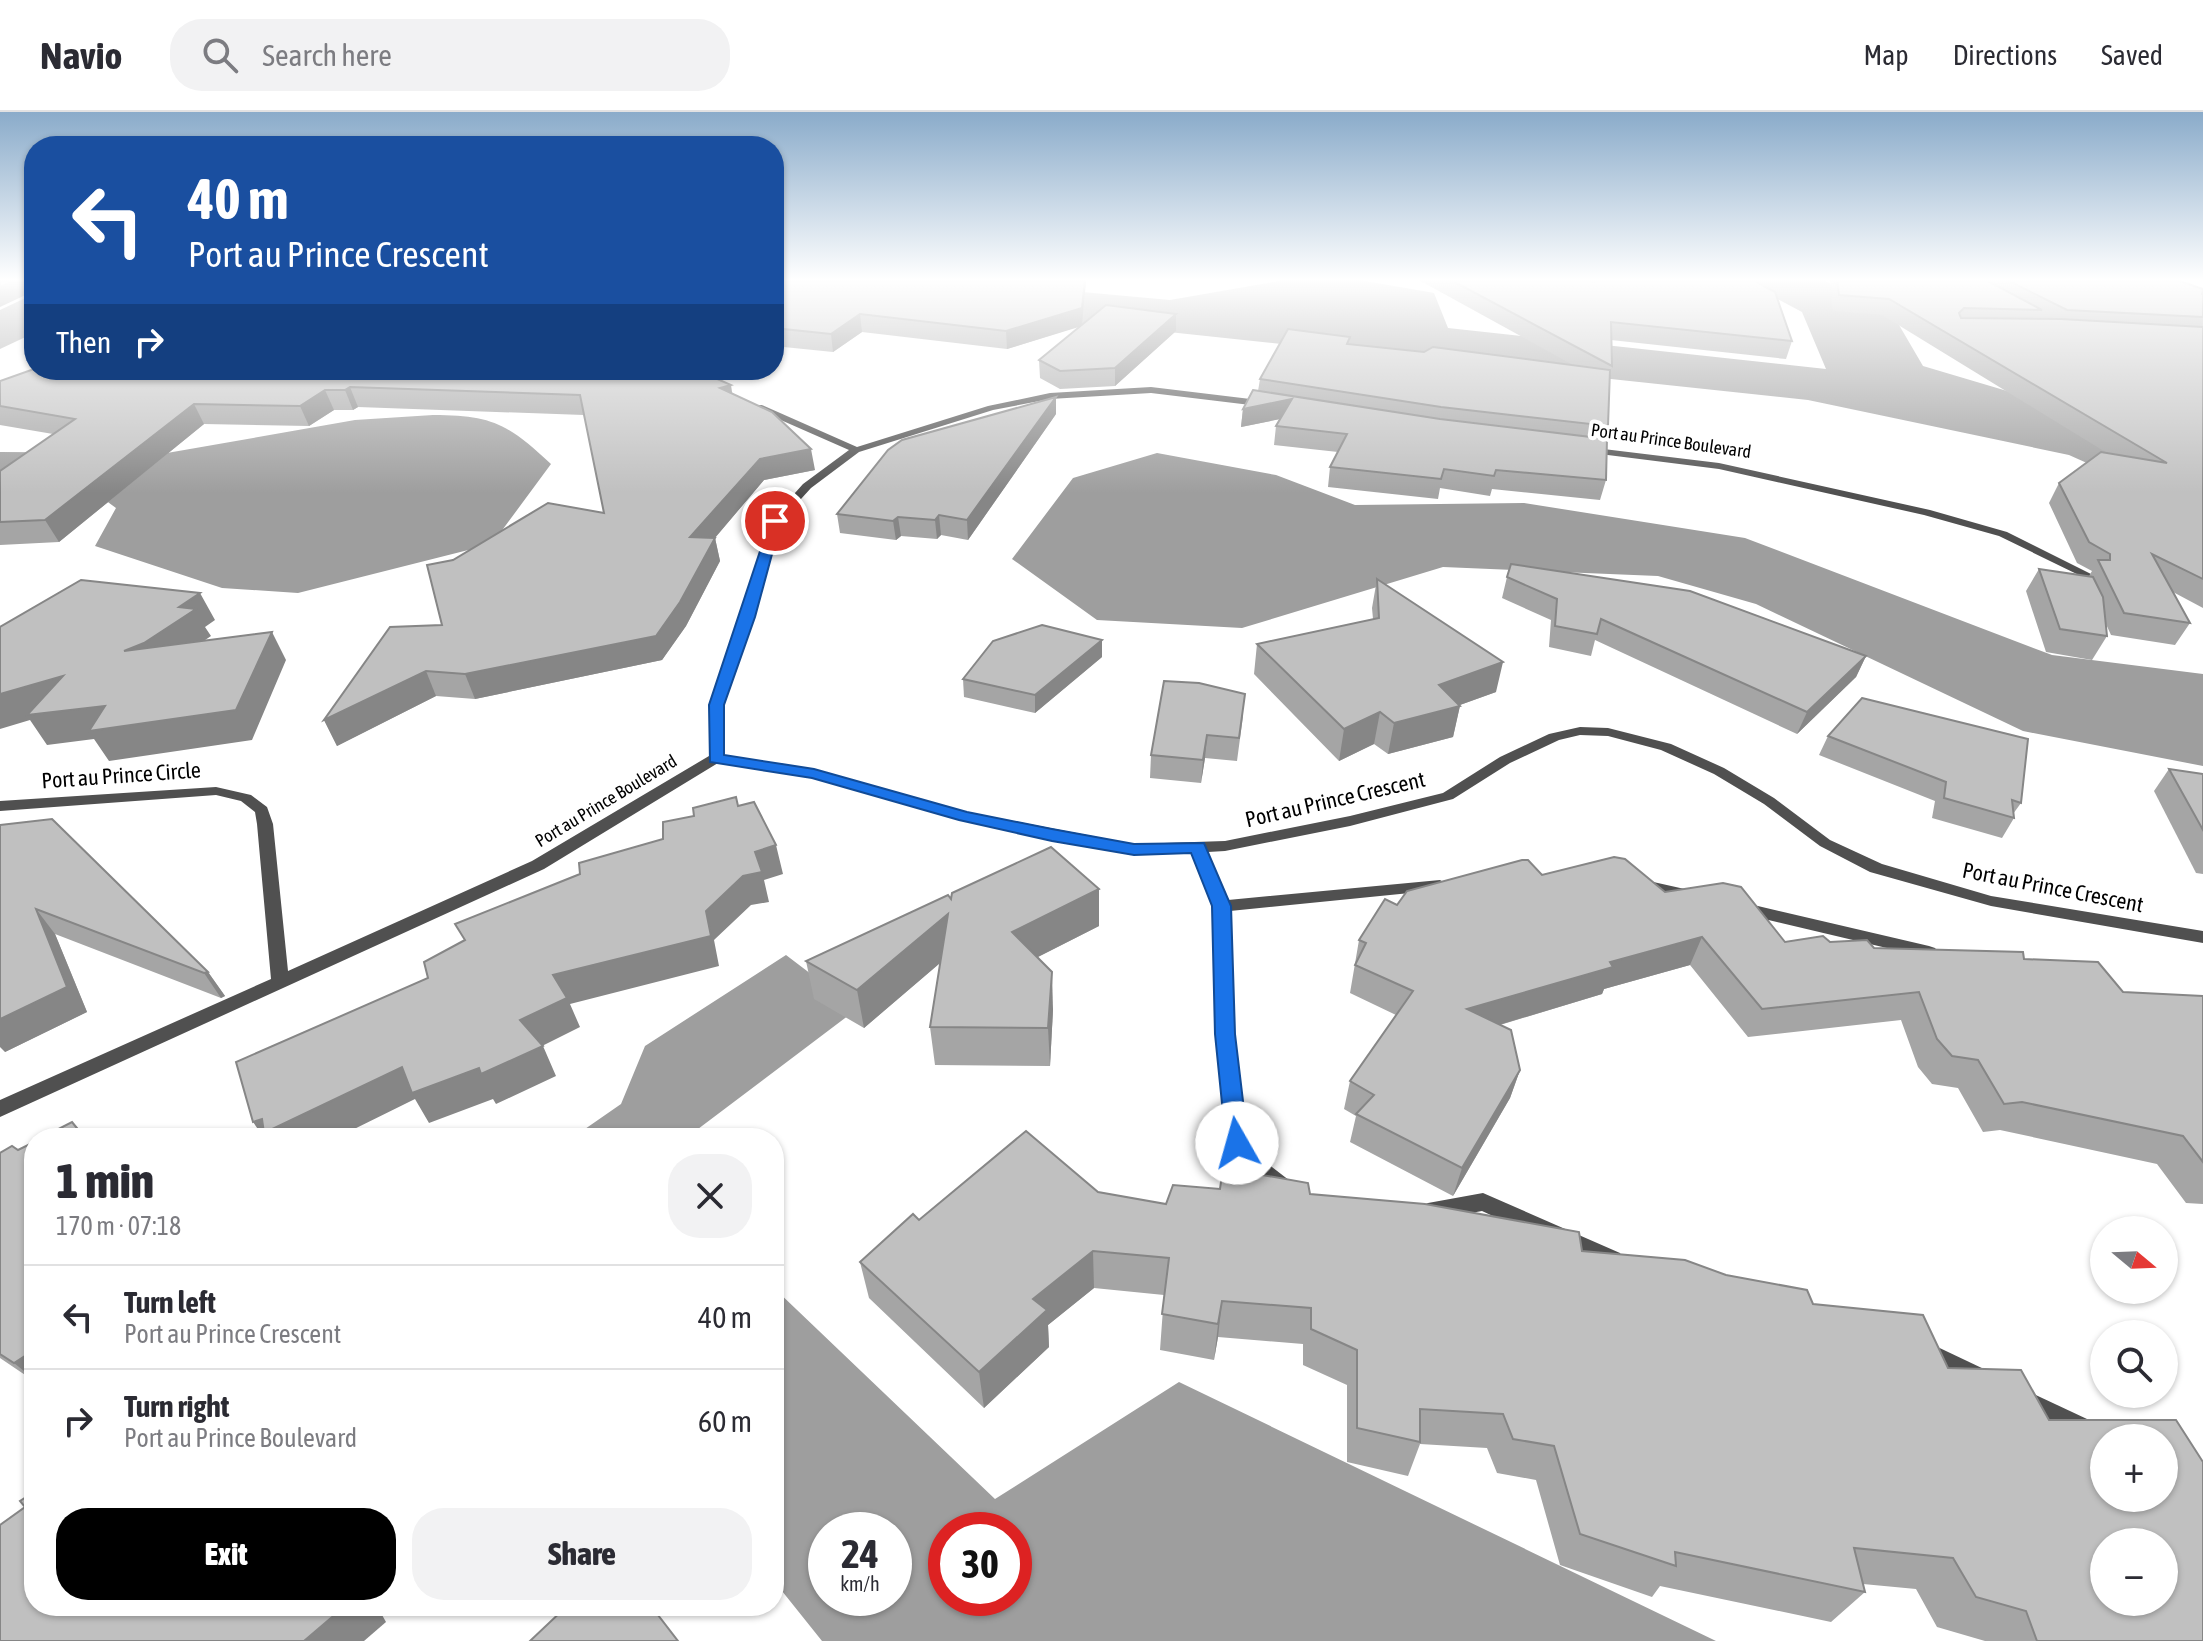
<!DOCTYPE html>
<meta charset="utf-8">
<style>
:root{--surface:#fff;--page:#f2f2f3;--text:#2b2b33;--muted:#7c7c81;--line:#e1e1e2;--accent:#000}
body{margin:0;font-family:"Asap Condensed",sans-serif;background:var(--page);color:var(--text);height:100vh;display:flex;flex-direction:column;font-size:30px;white-space:nowrap}
*{box-sizing:border-box;margin:0}
p{font-size:26px;color:var(--muted)}
.icon{flex:none;width:44px;height:44px;fill:none;stroke:currentColor;stroke-width:2;stroke-linecap:round;stroke-linejoin:round}
.map{position:relative;flex:1;overflow:hidden}
.side{position:absolute;left:24px;top:1016px;width:760px;height:488px;display:flex;flex-direction:column;background:var(--surface);border-radius:32px;box-shadow:0 2px 6px #0004}
.side>*{flex:none}
.guide{position:absolute;left:24px;top:24px;width:760px;height:244px;border-radius:32px;box-shadow:0 2px 6px #0004;background:#1a4fa0;color:#fff;overflow:hidden}
.needle{width:52px;rotate:109deg}
.tools{position:absolute;left:2090px;top:1104px;display:grid;gap:16px}
.tools a{display:grid;place-items:center;width:88px;height:88px;border-radius:50%;background:var(--surface);box-shadow:0 2px 6px #0004;font-size:40px}
.speed{position:absolute;left:808px;top:1400px;display:flex;gap:16px;font-size:40px;font-weight:700;text-align:center}
.speed>*{display:grid;place-content:center;width:104px;height:104px;border-radius:50%;background:var(--surface);box-shadow:0 2px 6px #0004;line-height:1}
.speed small{font-size:20px;font-weight:400}
.speed .limit{border:12px solid #d22;background:#fff;color:#111}
.pin{position:absolute;display:grid;place-items:center;width:68px;height:68px;color:#fff;margin:-34px;border:4px solid #fff;border-radius:50%;box-shadow:0 2px 8px #0007}
.me{position:absolute;width:88px;margin:-44px;rotate:353deg;stroke-linejoin:round;filter:drop-shadow(0 0 6px #0008)}
.turn{display:flex;align-items:center;gap:28px;height:168px;padding:0 32px;font-size:36px}
.turn .icon{width:104px;height:104px;stroke-width:2.5}
.turn b{display:block;font-size:56px;line-height:68px}
.then{display:flex;align-items:center;height:76px;padding:0 32px;background:#0003;gap:16px;font-size:30px}
.round{display:grid;place-items:center;flex:none;width:84px;height:84px;border-radius:32px;background:var(--page)}
.head{display:flex;align-items:center;justify-content:space-between;height:136px;padding:0 32px}
h1{font-size:48px;font-weight:800;line-height:60px}
.cta{display:flex;gap:16px;margin-top:auto;padding:16px 32px}
.cta a{flex:1;height:92px;border-radius:32px;background:var(--accent);color:#fff;font-size:32px;font-weight:800;line-height:92px;text-align:center}
.cta a+a{background:var(--page);color:var(--text)}
ul{padding:0;list-style:none}
li{display:flex;align-items:center;gap:24px;height:104px;padding:0 32px;border-top:2px solid var(--line)}
li div{flex:1}
li b{display:block;font-size:30px}
li em{font-style:normal}
header{display:flex;align-items:center;gap:48px;box-sizing:border-box;height:112px;padding:0 40px;background:var(--surface);border-bottom:2px solid var(--line)}
header strong{font-size:38px}
nav{display:flex;gap:44px;margin-inline-start:auto;font-size:28px}
.search{width:560px;height:72px;background:var(--page);display:flex;align-items:center;gap:20px;box-sizing:border-box;padding:0 28px;border-radius:32px;color:var(--muted);font-size:30px}
.map>svg:first-child{display:block}
.water{fill:#9e9e9e;fill-rule:evenodd}
.lines{fill:none;stroke-linecap:round;stroke-linejoin:round}
.minor{fill:#505050;fill-rule:evenodd}
.wall{fill:#a5a5a5}
.shaded-wall{fill:#868686}
.building{fill:#c0c0c0;stroke:#868686;stroke-width:2;fill-rule:evenodd}
.route{fill:#1a73e8;stroke:#114b97;stroke-width:2}
.labels{text-anchor:middle;stroke-width:8;stroke-linejoin:round;paint-order:stroke}
.far-street-label{font-size:18px;fill:#000;stroke:#fff}
.street-label{font-size:22px;fill:#000;stroke:#fff}
</style>
<header>
<strong>Navio</strong>
<div class="search"><svg class="icon" aria-label="search" viewBox="0 0 24 24"><circle cx="10" cy="10" r="6"/><path d="M15 15l6 6"/></svg>Search here</div>
<nav><a>Map</a><a>Directions</a><a>Saved</a></nav>
</header>
<div class="map">
<svg width="2203" height="1529" viewBox="0 0 2203 1529">
<rect width="100%" height="100%" fill="#fff"/>
<g class="water">
<path d="M941,167L1170,188L1290,167H1354L1434,181L1448,216L1826,257L1802,200L1740,167H1821L1892,201L1923,254L2094,305L2203,403L2069,343L1808,288L774,178Z"/>
<path d="M34,182V221L0,237V198Z"/>
<path d="M433,303C492,303 508,312 551,352L492,432L298,481L222,476L95,434L116,396L90,377L0,367V340L167,341L355,308Z"/>
<path d="M1157,341L1276,363L1355,393L1524,391L1745,426L2052,543L2203,562V654L2023,619L1756,492L1658,464L1443,455L1242,516L1097,508L1012,447L1073,366Z"/>
<path d="M786,843L857,897L698,1017L696,1026H572L621,992L645,934Z"/>
<path d="M774,1176L995,1387L1179,1270L1716,1529H822L774,1469ZM826,1418H894V1486H826ZM946,1418H1014V1486H946Z"/>
</g>
<g class="lines">
<g class="minor">
<path d="M1151,275L1267,289L1271,292L1267,295L1151,281L1050,287L993,298L859,340L811,376L780,410L754,505L724,593L723,643L814,658L966,700L1134,732L1225,729L1350,704L1443,681L1500,645L1549,622L1580,615L1608,616L1671,632L1724,656L1774,686L1830,728L1882,752L1991,784L2203,819V831L1991,794L1870,760L1820,734L1764,692L1714,662L1661,638L1608,624L1580,623L1559,628L1510,651L1453,687L1350,714L1225,739L1208,740L1228,788L1440,768L1448,773L1440,778L1230,799L1234,922L1247,1028L1264,1049L1294,1072L1297,1078L1294,1084L1287,1087L1280,1084L1250,1061L1227,1031L1216,922L1214,794L1192,740L1134,742L965,709L813,666L718,651L544,757L0,1005V988L271,867L257,712L255,700L241,689L216,683L0,699V689L216,675L251,683L267,695L273,712L288,859L532,749L709,644L710,593L742,505L770,409L803,372L849,338L756,297V293H762L857,335L988,294L1050,281Z"/>
<path d="M1587,335L1719,351L1930,398L2007,420L2097,465L2087,467L1999,424L1924,403L1719,357L1584,340V336Z"/>
<path d="M1640,767L1698,780L1700,784L1692,789L1634,776L1632,772L1634,768Z"/>
<path d="M1741,790L1929,834L1935,836L1938,840L1935,844L1929,846L1735,800L1733,796L1735,792Z"/>
<path d="M1483,1081L1620,1141L1623,1148L1620,1155L1612,1158L1604,1155L1482,1099L1428,1109L1421,1106L1417,1100L1421,1094L1428,1091Z"/>
<path d="M1927,1230L1986,1258L1990,1266L1986,1274L1978,1277L1919,1249L1915,1241L1919,1233Z"/>
<path d="M2027,1279L2087,1307L2090,1316L2087,1325L2078,1328L2019,1299L2015,1291L2019,1283Z"/>
</g>
</g>
<g class="wall">
<path d="M774,167H1086L1083,212L1176,219L1115,274L1060,277L1040,266L1039,248L1080,214L1007,237L862,220L833,240L774,234Z"/>
<path d="M1417,167H1751L1792,229L1786,247L1611,228L1612,254L1610,260L1608,314L1605,327L1606,368L1600,388L1492,377L1490,384L1440,376L1438,387L1328,375L1330,355L1338,340L1274,333L1276,314L1280,307L1241,315L1243,297L1258,279L1260,267L1350,225L1349,232L1424,240L1573,253Z"/>
<path d="M1830,167H2174L2203,183V496L2173,480L2190,511L2175,533L2111,523L2106,512L2107,524L2092,548L2046,540L2026,479L2039,457L2089,464L2092,459L2077,451L2049,391L2059,371L2107,341L1882,203L1833,199Z"/>
<path d="M0,269L732,282L815,358L764,368L715,426L720,449L686,514L662,548L475,587L436,584L337,634L324,608L442,513L453,448L604,401L584,303L358,295L353,298H334L309,314L204,312L59,430L0,433V359L53,322L0,313Z"/>
<path d="M1056,302L968,428L941,423L937,427L901,424L896,428L840,421L837,402Z"/>
<path d="M1507,465L1866,544L1856,565L1797,622L1595,528L1591,544L1549,535L1551,508L1502,486Z"/>
<path d="M1377,467L1496,580L1460,593L1453,625L1388,642L1374,632L1339,649L1254,562L1257,532L1373,507L1372,496Z"/>
<path d="M1102,545L1035,601L964,585L963,567Z"/>
<path d="M1243,604L1237,649L1205,646L1201,671L1150,666L1151,643Z"/>
<path d="M1828,624L2021,691L2013,702L2014,706L2002,726L1932,706L1935,689L1819,643Z"/>
<path d="M2169,657L2203,662V762L2196,761L2154,679Z"/>
<path d="M0,713L208,860L225,884L221,886L55,822L87,900L5,940Z"/>
<path d="M1542,763L1665,780L1785,830H1830L1874,836L2024,847L2123,880L2203,884V1092L2186,1091L2157,1052L2000,1018L1983,1020L1958,976L1932,972L1918,955L1901,908L1748,925L1690,853L1604,877L1602,882L1500,913L1520,958L1510,986L1453,1084L1350,1030L1356,1004L1344,997L1350,969L1396,903L1350,881L1359,828L1397,793Z"/>
<path d="M1099,777V814L1038,845L1053,898L1050,954L935,953L930,915L941,850L864,916L814,887L806,849L951,787Z"/>
<path d="M34,1030V1269L0,1246V1041L18,1038Z"/>
<path d="M1220,1077L1310,1082L1582,1139L1726,1163L1813,1192L1948,1256L2049,1308L2203,1529H1985L1937,1515L1916,1477L1863,1472L1865,1480L1831,1510L1660,1474L1652,1485L1560,1453L1536,1368L1497,1361L1487,1336L1420,1332L1408,1364L1347,1350V1273L1303,1253V1232L1218,1225L1214,1248L1160,1238L1164,1183L1094,1176L1048,1213L1049,1235L984,1296L869,1186L860,1150L919,1108L1098,1080L1166,1092Z"/>
</g>
<g class="shaded-wall">
<path d="M19,167H34V179L0,195V175Z"/>
<path d="M1085,167H1086L1082,214L1007,237L1006,219Z"/>
<path d="M860,202L862,220L833,240L831,222Z"/>
<path d="M1176,202V219L1115,274V256Z"/>
<path d="M731,273L734,293L720,276Z"/>
<path d="M350,275L358,295L353,298L345,278Z"/>
<path d="M325,278L334,298L309,314L300,294Z"/>
<path d="M1056,285V302L968,428L967,408Z"/>
<path d="M1292,287L1290,305L1241,315L1243,297Z"/>
<path d="M194,292L204,312L59,430L45,408Z"/>
<path d="M811,337L815,358L764,368L696,448L690,425L760,347Z"/>
<path d="M939,403L941,423L937,427L935,408Z"/>
<path d="M898,405L901,424L896,428L893,409Z"/>
<path d="M715,426L720,449L686,514L662,548L475,587L465,562Z"/>
<path d="M200,481L215,508L205,515L211,524L160,559L124,539L179,495Z"/>
<path d="M272,520L286,548L252,628L109,649L94,627L47,633L30,608L0,617V582L63,564Z"/>
<path d="M1102,528V545L1035,601V583Z"/>
<path d="M1866,544L1856,565L1797,622L1807,600Z"/>
<path d="M1503,550L1496,580L1457,594H1460L1453,625L1388,642L1394,611L1439,573Z"/>
<path d="M426,559L436,584L337,634L324,608Z"/>
<path d="M1380,600L1374,632L1339,649L1344,617Z"/>
<path d="M1207,623L1205,646L1201,671L1203,648Z"/>
<path d="M776,733L783,762L764,768L769,790L751,793L714,828L719,854L570,892L580,915L538,936L543,934L556,964L496,992L493,987L429,1011L415,987L336,1026H264L253,1010L402,955L520,908L553,863L706,799L755,740Z"/>
<path d="M1099,777V814L1014,857L1012,820Z"/>
<path d="M36,797L55,822L87,900L5,940L0,935V907Z"/>
<path d="M948,802L953,840L864,916L857,878Z"/>
<path d="M1702,825L1690,853L1604,877L1602,882L1459,925L1467,897L1610,850Z"/>
<path d="M208,860L225,884L221,886L204,861Z"/>
<path d="M1052,860L1053,898L1050,954L1048,916Z"/>
<path d="M1520,958L1510,986L1453,1084L1462,1056Z"/>
<path d="M1093,1139L1094,1176L1048,1213L1049,1235L984,1296L979,1260L1033,1187Z"/>
<path d="M1222,1189L1218,1225L1214,1248L1218,1212Z"/>
<path d="M34,1238V1267L14,1251Z"/>
<path d="M345,1494H377L386,1510L364,1529H304Z"/>
</g>
<g class="building">
<path d="M0,167H19L0,175Z"/>
<path d="M774,167H1085L1082,196L1006,219L860,202L831,222L774,216Z"/>
<path d="M1449,167H1589L1593,170L1604,167H1751L1775,180L1792,229L1611,210L1612,254Z"/>
<path d="M1837,167H1984L2042,198L1964,196L1959,201L1961,206L2061,207L2203,215V467L2152,442L2190,511L2124,501L2098,448H2110V442L2089,430L2059,371L2101,340L2167,351L1889,187L1839,183Z"/>
<path d="M2005,167H2174L2203,177L2202,182L2203,183V205L2067,198Z"/>
<path d="M1106,193L1176,202L1115,256L1060,259L1039,248Z"/>
<path d="M1288,217L1350,225L1347,232L1424,240L1433,235L1610,258L1608,314L1441,295L1260,267Z"/>
<path d="M34,257L697,258L731,273L720,276L772,300L811,337L760,347L690,425L715,426L680,490L656,524L465,562L426,559L324,608L390,515L442,513L427,453L453,448L548,391L604,401L580,283L350,275L345,278H325L300,294L194,292L45,408L0,410V359L75,307L0,294V269Z"/>
<path d="M1253,278L1440,307L1607,327L1606,368L1496,358L1494,364L1444,357L1441,367L1330,355L1347,322L1276,314L1292,287L1243,297Z"/>
<path d="M1056,285L967,408L939,403L935,408L898,405L893,409L837,402L888,338L902,328Z"/>
<path d="M1511,452L1690,479L1866,544L1807,600L1601,507L1597,522L1555,514L1557,487L1507,465Z"/>
<path d="M2039,457L2093,465L2103,485L2107,524L2060,517Z"/>
<path d="M1377,467L1503,550L1439,573L1460,594L1394,611L1380,600L1344,617L1257,532L1379,506Z"/>
<path d="M81,468L200,481L179,495L196,497L144,531L124,539L272,520L236,598L89,619L105,594L27,603L63,564L0,582V515Z"/>
<path d="M1042,513L1102,528L1035,583L963,567L993,529Z"/>
<path d="M1164,569L1199,571L1245,582L1239,626L1207,623L1203,648L1151,643Z"/>
<path d="M1862,586L2028,627L2021,691L2012,688L2014,706L1944,686L1946,670L1828,624Z"/>
<path d="M2169,657L2203,662V718Z"/>
<path d="M736,685L738,694L754,690L776,733L755,740L762,760L743,764L706,799L711,824L553,863L567,886L520,908L543,934L481,962L479,956L412,981L402,955L264,1021L262,1007L253,1010L236,950L428,866L424,850L465,828L455,812L580,762L579,751L663,727V710L694,704L693,696Z"/>
<path d="M52,707L208,860L204,861L36,797L67,875L0,907V713Z"/>
<path d="M1051,735L1099,777L1012,820L1052,860L1048,916L930,915L948,802L857,878L806,849L948,783L951,787L952,781Z"/>
<path d="M1614,745L1625,747L1665,780L1723,771L1741,775L1785,830L1823,824L1830,830L1867,828L1874,836L2023,840L2024,847L2098,850L2123,880L2203,884V1050L2183,1024L2022,990L2004,992L1978,948L1952,944L1937,927L1919,880L1762,897L1702,825L1610,850L1613,855L1467,897L1511,918L1520,958L1462,1056L1356,1002L1374,983L1350,969L1413,879L1355,853L1366,831L1359,828L1385,787L1397,793L1407,779L1522,748H1528L1542,763Z"/>
<path d="M72,1010L85,1026H41Z"/>
<path d="M1026,1019L1098,1080L1166,1092L1173,1073L1220,1077L1223,1056L1308,1071L1310,1082L1425,1092L1579,1120L1582,1139L1685,1148L1726,1163L1807,1178L1813,1192L1923,1203L1948,1256L2021,1258L2049,1308H2176L2203,1350V1529H2037L2026,1499L1976,1485L1953,1446L1854,1436L1865,1480L1675,1440L1676,1454L1580,1422L1554,1334L1513,1327L1503,1302L1420,1297V1330L1357,1316V1238L1311,1217V1196L1222,1189L1218,1212L1162,1202L1169,1146L1093,1139L1033,1187L1047,1198L979,1260L860,1150L913,1102L919,1108ZM2104,1326H2164V1386H2104ZM2104,1430H2164V1490H2104Z"/>
<path d="M34,1030V1238L14,1251L0,1242V1041L12,1034L18,1038Z"/>
<path d="M34,1380V1494H345L304,1529H0V1413L25,1395L20,1389Z"/>
<path d="M567,1494H651L678,1529H530Z"/>
</g>
<linearGradient id="sky" x2="0" y2="1"><stop stop-color="#8aabca"/><stop offset="0.44" stop-color="#fff"/><stop offset="1" stop-color="#fff" stop-opacity="0"/></linearGradient>
<rect width="2203" height="381" fill="url(#sky)"/>
<path class="route" d="M771,406L781,409L755,505L724,593V643L814,657L967,700L1052,717L1134,732L1204,731L1231,794L1235,922L1248,1031L1245,1038H1229L1226,1031L1215,922L1212,794L1191,741L1134,743L1052,729L959,708L812,666L710,650L709,593Z"/>
<g class="labels">
<g class="far-street-label">
<text transform="translate(1671 329) rotate(8)" y="6">Port au Prince Boulevard</text>
<text transform="translate(606 689) rotate(-31)" y="6">Port au Prince Boulevard</text>
</g>
<g class="street-label">
<text transform="translate(121 663) rotate(-4)" y="8">Port au Prince Circle</text>
<text transform="translate(1335 687) rotate(-13)" y="8">Port au Prince Crescent</text>
<text transform="translate(2053 775) rotate(11)" y="8">Port au Prince Crescent</text>
</g>
</g>
</svg>
<div class="tools">
<a><svg class="needle" viewBox="-14 -14 28 28"><path d="M0-13l5 13h-10z" fill="#e53935"/><path d="M0 13l5-13h-10z" fill="#7c7c81"/></svg></a>
<a><svg class="icon" aria-label="search" viewBox="0 0 24 24"><circle cx="10" cy="10" r="6"/><path d="M15 15l6 6"/></svg></a>
<a>+</a>
<a>−</a>
</div>
<div class="speed"><div>24<small>km/h</small></div><div class="limit">30</div></div>
<div class="pin" style="left:775px;top:409px;background:#d93025"><svg class="icon" aria-label="arrive" viewBox="0 0 24 24"><path d="M6 21V4h12l-3 4 3 4H6"/></svg></div>
<svg class="me" style="left:1237px;top:1031px" viewBox="-20 -20 40 40"><circle r="19" fill="#fff"/><path d="M0-13L10 11 0 6-10 11z" fill="#1a73e8"/></svg>
<div class="guide">
<div class="turn"><svg class="icon" aria-label="left" viewBox="0 0 24 24"><path d="M17 20v-9H6M10 6l-5 5 5 5"/></svg><div><b>40 m</b>Port au Prince Crescent</div></div>
<div class="then">Then<svg class="icon" aria-label="right" viewBox="0 0 24 24"><path d="M7 20v-9h11M14 6l5 5-5 5"/></svg></div>
</div>
<section class="side">
<div class="head"><div><h1>1 min</h1><p>170 m · 07:18</p></div><a class="round"><svg class="icon" aria-label="close" viewBox="0 0 24 24"><path d="M6 6l12 12M18 6L6 18"/></svg></a></div>
<ul>
<li><svg class="icon" aria-label="left" viewBox="0 0 24 24"><path d="M17 20v-9H6M10 6l-5 5 5 5"/></svg><div><b>Turn left</b><p>Port au Prince Crescent</p></div><em>40 m</em></li>
<li><svg class="icon" aria-label="right" viewBox="0 0 24 24"><path d="M7 20v-9h11M14 6l5 5-5 5"/></svg><div><b>Turn right</b><p>Port au Prince Boulevard</p></div><em>60 m</em></li>
</ul>
<div class="cta"><a>Exit</a><a>Share</a></div>
</section>
</div>
